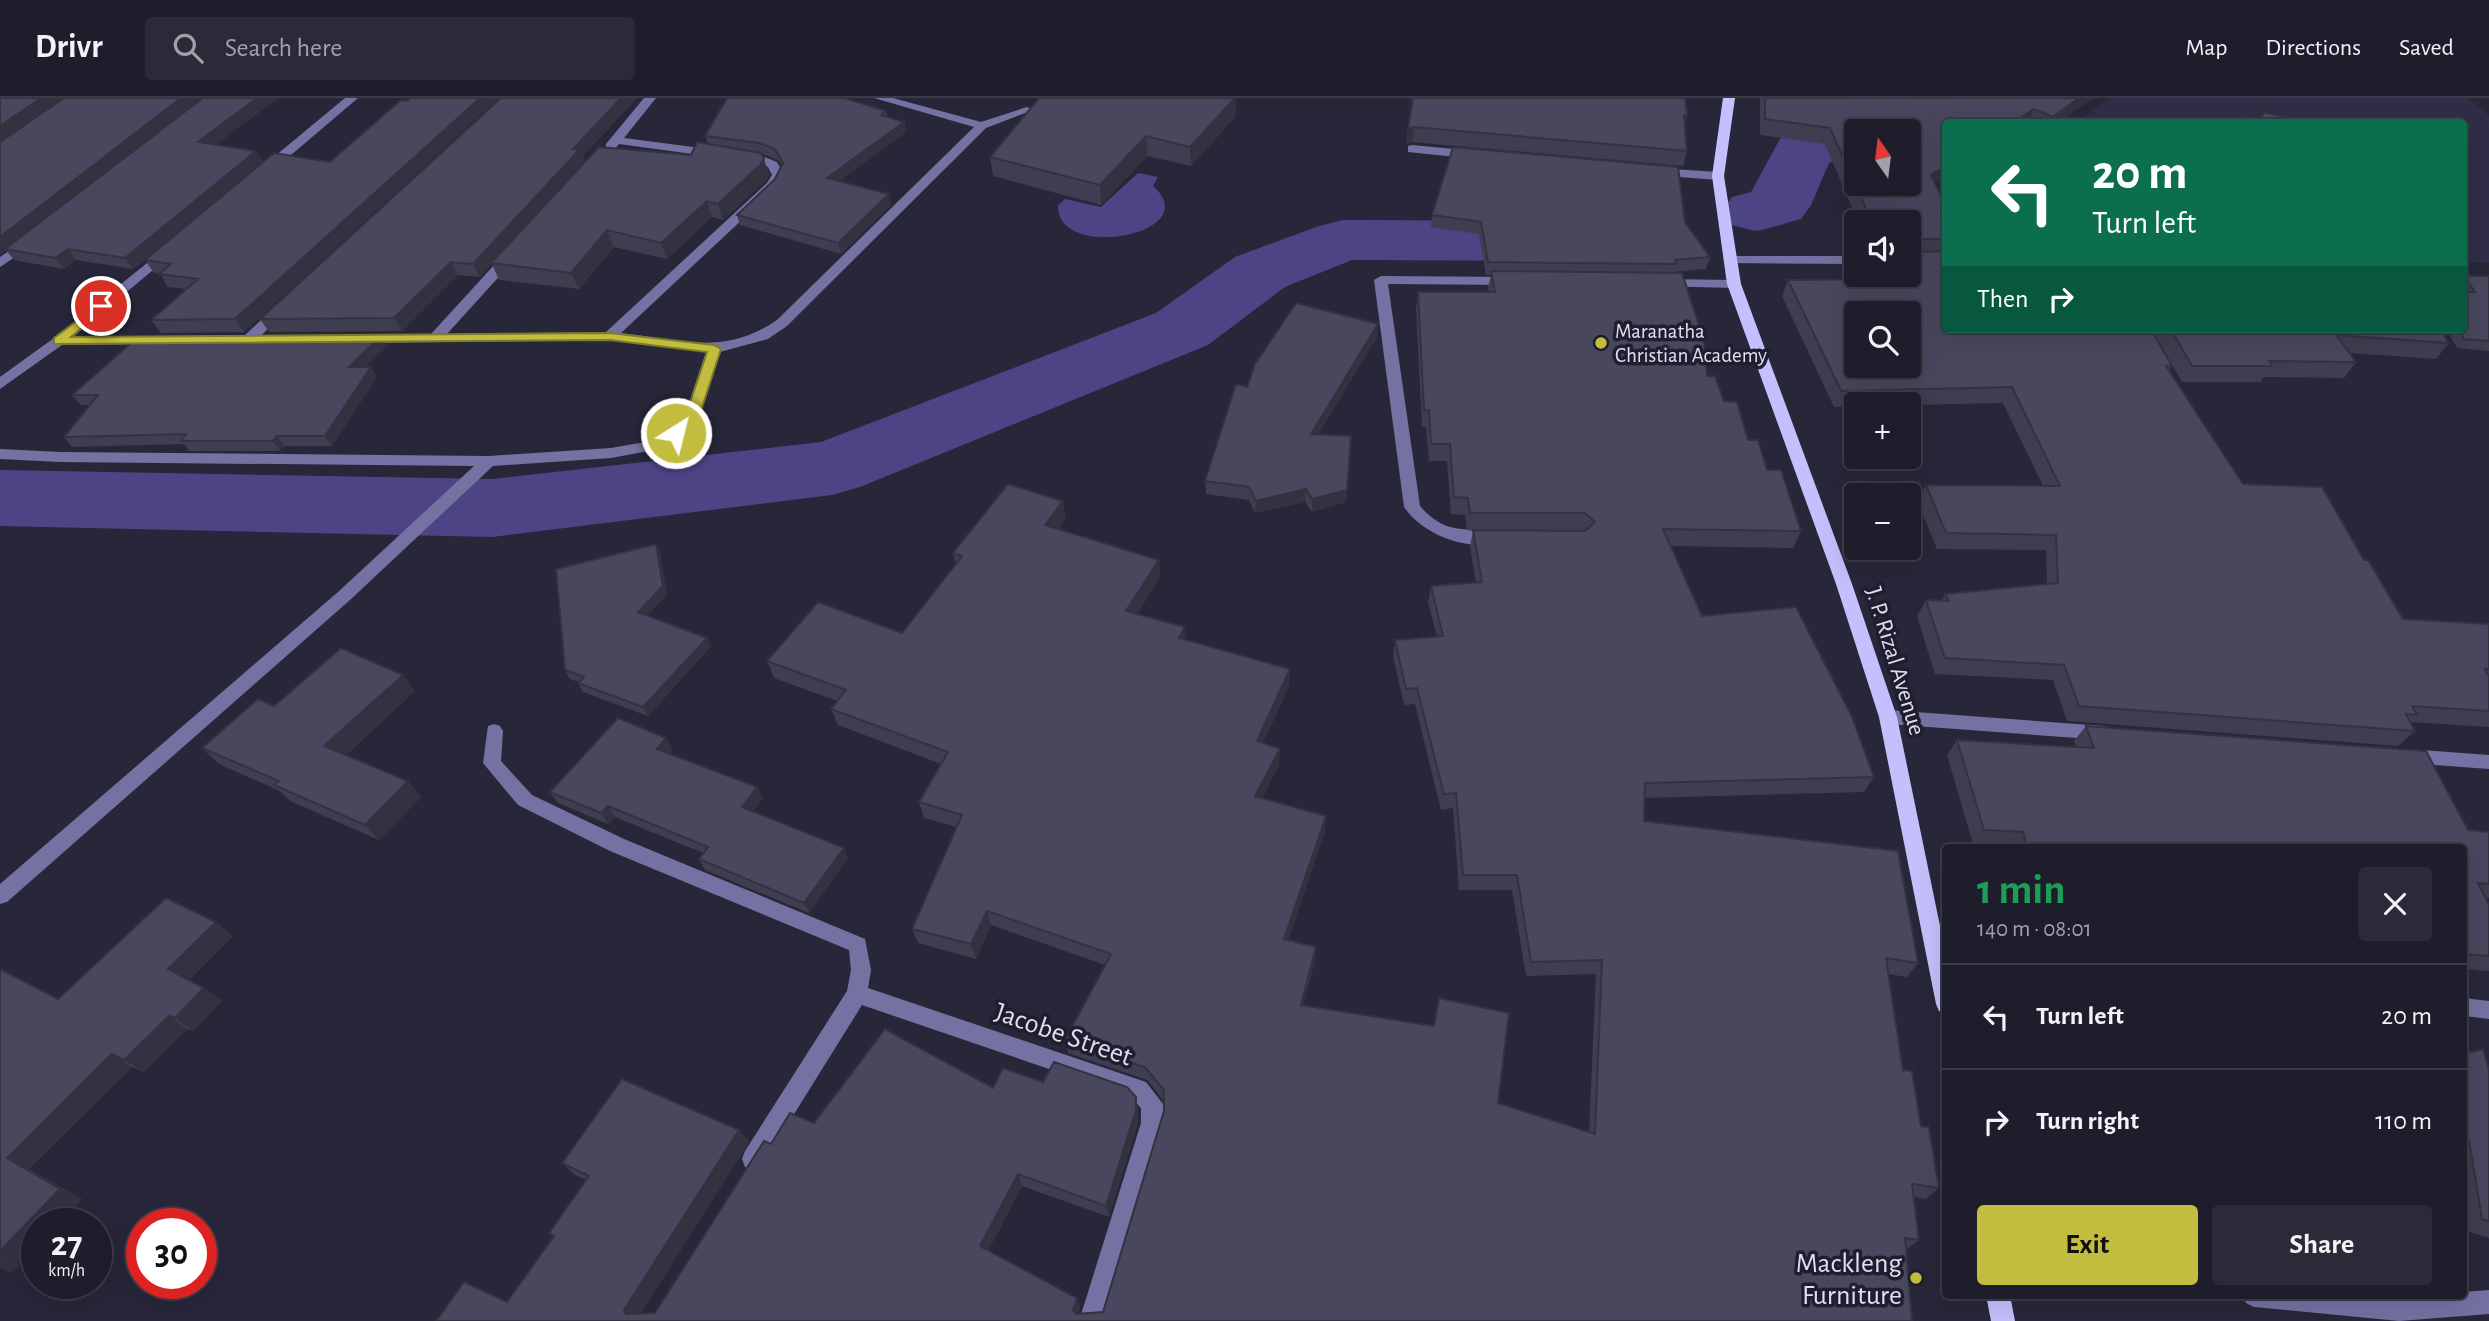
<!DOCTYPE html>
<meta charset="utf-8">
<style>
:root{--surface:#1e1d2c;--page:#2b2a38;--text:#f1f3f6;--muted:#a1a2a9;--line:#3c3b48;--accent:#c2bd3f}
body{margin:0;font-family:"Alegreya Sans",sans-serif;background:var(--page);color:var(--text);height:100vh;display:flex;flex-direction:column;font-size:26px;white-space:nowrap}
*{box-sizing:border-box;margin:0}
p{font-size:23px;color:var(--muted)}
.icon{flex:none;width:38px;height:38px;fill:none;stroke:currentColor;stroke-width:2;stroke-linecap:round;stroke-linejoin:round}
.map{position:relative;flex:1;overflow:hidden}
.side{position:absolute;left:1942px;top:746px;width:525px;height:455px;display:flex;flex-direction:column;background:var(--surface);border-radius:7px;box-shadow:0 7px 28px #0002,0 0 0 2px var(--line)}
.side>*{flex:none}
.hud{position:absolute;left:1942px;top:21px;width:525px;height:214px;border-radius:7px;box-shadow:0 7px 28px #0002,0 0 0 2px var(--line);background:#0b6e4f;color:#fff;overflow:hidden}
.needle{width:46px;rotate:346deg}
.controls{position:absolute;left:1844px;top:21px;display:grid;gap:14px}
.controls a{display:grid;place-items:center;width:77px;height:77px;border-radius:7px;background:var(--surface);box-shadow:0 7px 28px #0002,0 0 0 2px var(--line);font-size:35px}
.speed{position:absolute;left:21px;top:1110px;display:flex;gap:14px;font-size:35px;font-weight:700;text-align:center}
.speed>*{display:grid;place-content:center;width:91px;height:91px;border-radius:50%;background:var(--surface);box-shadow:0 7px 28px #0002,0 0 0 2px var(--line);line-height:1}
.speed small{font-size:18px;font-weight:400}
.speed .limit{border:10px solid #d22;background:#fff;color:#111}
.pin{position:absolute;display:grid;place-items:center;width:60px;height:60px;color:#fff;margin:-30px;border:4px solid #fff;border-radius:50%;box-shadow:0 2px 7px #0007}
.me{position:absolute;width:77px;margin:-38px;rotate:36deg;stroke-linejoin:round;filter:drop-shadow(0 0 5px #0008)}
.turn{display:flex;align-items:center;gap:24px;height:147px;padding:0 35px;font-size:32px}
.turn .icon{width:91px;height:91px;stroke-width:2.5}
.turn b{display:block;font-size:49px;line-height:60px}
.then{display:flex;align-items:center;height:66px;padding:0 35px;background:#0003;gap:14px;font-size:26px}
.round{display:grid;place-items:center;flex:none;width:74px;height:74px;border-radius:7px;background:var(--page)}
.head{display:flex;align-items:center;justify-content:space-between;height:119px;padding:0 35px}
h1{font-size:42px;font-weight:700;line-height:52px;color:#1e9e55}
.cta{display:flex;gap:14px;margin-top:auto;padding:14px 35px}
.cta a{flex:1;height:80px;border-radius:7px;background:var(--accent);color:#111;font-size:28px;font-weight:700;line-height:80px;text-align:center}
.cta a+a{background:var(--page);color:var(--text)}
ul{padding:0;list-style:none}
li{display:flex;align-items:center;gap:21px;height:105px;padding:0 35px;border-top:2px solid var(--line)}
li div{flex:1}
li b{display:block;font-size:26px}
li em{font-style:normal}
header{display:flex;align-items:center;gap:42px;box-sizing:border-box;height:98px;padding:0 35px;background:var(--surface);border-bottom:2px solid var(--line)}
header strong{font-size:33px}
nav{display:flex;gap:38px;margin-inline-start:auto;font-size:24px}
.search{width:490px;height:63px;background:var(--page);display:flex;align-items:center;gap:18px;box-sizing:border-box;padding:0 24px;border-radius:7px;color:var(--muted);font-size:26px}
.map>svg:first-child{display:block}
.built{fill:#302e47}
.water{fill:#4d4486}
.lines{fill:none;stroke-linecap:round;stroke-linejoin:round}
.river{fill:#4d4486;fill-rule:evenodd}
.minor{fill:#7572a3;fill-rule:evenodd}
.major{fill:#c4c0fd;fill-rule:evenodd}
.wall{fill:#3f3d50}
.shaded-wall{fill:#333241}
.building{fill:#49475d;stroke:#333241;stroke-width:2;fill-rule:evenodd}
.route{fill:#c2bd3f;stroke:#7e7b29;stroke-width:2}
.poi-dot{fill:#c2bd3f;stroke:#1f1d30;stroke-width:2.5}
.labels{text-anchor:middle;stroke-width:7;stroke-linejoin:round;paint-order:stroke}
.far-poi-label{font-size:21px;fill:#e0e0ed;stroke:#1f1d30;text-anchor:start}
.street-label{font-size:24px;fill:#e0e0ed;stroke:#1f1d30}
.near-street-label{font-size:28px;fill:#e0e0ed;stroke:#1f1d30}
.near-poi-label{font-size:28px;fill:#e0e0ed;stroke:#1f1d30;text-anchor:end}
</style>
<header>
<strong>Drivr</strong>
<div class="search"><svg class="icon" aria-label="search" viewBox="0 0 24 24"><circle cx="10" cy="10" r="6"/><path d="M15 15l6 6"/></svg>Search here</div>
<nav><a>Map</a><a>Directions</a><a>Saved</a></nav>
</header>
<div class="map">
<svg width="2489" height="1223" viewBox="0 0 2489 1223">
<rect width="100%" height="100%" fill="#28273a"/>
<path class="built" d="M2108,0H2468L2489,18V165L2464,164V24H2078Z"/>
<g class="water">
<path d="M1772,66L1797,73L1796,112L1784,126L1758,133L1777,88Z"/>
<path d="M1138,75L1158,79L1153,88C1208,136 1056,165 1058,107L1065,101L1101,109Z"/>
</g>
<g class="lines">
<g class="river">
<path d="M1844,0H1908L1879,33H1857V50L1829,65L1811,107L1801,121L1755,133L1732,127L1722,113L1732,99L1751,94L1780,41L1827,16Z"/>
<path d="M1609,118L1633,124L1643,138L1633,152L1565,163L1352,162L1285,189L1208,247L860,389L832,397L492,439L0,428V372L492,381L821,344L1156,215L1235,159L1319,128L1343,122L1565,123Z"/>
</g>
<g class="minor">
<path d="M345,0H358L271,74H263V68Z"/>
<path d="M644,0H656L624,40L762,58L777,64L784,77L776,90L621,235C680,242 725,258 777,222L974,29L874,0H893L981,24L1027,9L1033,12L986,30L787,228L768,241L720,254L698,322L681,338L654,352L611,360L493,368L350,502L7,804L0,806V786L338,494L474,368L60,364L0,361V351L60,354L489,358L611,350L645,344L671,332L684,320L706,254L610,242L360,245L353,241L360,237L431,236L506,154L511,153L517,157L516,160L447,236L606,234L767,85L772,77L768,69L759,65L619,46L614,52H606V46Z"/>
<path d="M1412,47L1475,53L1481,57L1475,61L1408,54V48Z"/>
<path d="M1656,70L1718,74L1724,78L1718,82L1652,77V71Z"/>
<path d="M28,140L34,144L33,147L0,169V159Z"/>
<path d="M167,149L172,150V156L73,239H157L164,243L162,246L62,247L0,291V279L54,240Z"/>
<path d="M1730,158H1857V166L1725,165V159Z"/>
<path d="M1381,178L1514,179L1521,183L1514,187L1388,186L1420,408C1449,441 1466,426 1501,436L1503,440L1501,444C1468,454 1423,437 1404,409L1374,182Z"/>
<path d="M1661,181L1734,182L1741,186L1734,190L1656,188V182Z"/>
<path d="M281,207L286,208V214L253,245H243V239L276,208Z"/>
<path d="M1888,612L2104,628L2110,630L2113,635L2110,640L2104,642L1888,626L1882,624L1879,619L1882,614Z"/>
<path d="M494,626L500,628L503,633L501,663L532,697L624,741L865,841L871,872L868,890L1146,984L1163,1006V1025L1103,1223H1079L1141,1025V1010L1131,999L862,907L761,1069L753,1072L745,1069L742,1061L745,1053L847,893L851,872L849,852L610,753L518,707L483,665L488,628Z"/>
<path d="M2408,651L2489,657V671L2408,665L2402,663L2399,658L2402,653Z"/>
<path d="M2464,900L2489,903V921L2464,918Z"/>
<path d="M2489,1192V1216L2399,1223L2254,1209L2246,1205L2242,1197L2399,1199L2464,1197V1194Z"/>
</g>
<g class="major">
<path d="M1723,0H1735L1724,78L1741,186L1852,486L1897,619L1946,857V915L1939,913L1936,906L1879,619L1836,486L1727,186L1712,78Z"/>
<path d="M1986,1197H2010L2015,1223H1991Z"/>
</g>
</g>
<g class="wall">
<path d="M0,0H202L145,44L203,0H278L215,47L256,53L263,64L244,234L161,235L151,222L186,191L168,189L160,176L154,175L145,162L133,171L76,162L64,171L14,162L6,152L0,157Z"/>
<path d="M501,0H637L583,58L585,64L691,57L708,46L705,38L886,13L888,19L904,24L906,34L839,83L891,107L841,156L740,127L737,117L775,81L782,68L778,62L761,55L769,77L765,83L723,122L712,119L667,161L614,149L579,191L499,182L492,166L480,179L458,177L402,233L269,234L260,221Z"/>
<path d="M1411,0H1685L1687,17L1685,24L1687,53L1683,68L1412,44L1406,46L1411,10Z"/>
<path d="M1760,0H2093L2059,24H1946V79L1935,86L1946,107V231L2172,268L2169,272L2243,386L2364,462L2403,521L2489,526V629L2410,624L2415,633L2398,648L2067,623L2053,582L1935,576L1917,518L1926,502L1941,503L1945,496L2047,486L2046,452L1937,451L1917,403L1926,387L2043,388L2003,305L1909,307V306H1857V308L1834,309L1782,198L1788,182L1883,181L1881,177H1909V124H1858L1825,46L1760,37Z"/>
<path d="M1236,18L1191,68L1147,58L1101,107L993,78L990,59Z"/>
<path d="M1432,117L1685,124L1710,159L1706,171L1674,174L1707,278L1767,372L1801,433L1793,450L1671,448L1702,518L1874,679L1864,694L1645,700L1644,723L1918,865L1907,879L1888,876L1903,972L1939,1090L1926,1101L1914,1099L1919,1142L1906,1152L1912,1223H436L507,1204L553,1139L549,1135L586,1082L575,1077L562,1065L739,1032L749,1044L640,1216L655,1215L771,1046L814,1025L993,990L1043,984L1138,1011V1025L1109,1119L1022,1088L988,1153L1077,1200L1080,1210L1078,1216L1103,1214L1164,1013V1003L1147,982L1068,955L1065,942L1105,867L991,827L976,861L918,845L912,831L957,729L924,720L919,704L941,666L838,627L831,611L837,603L774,580L767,563L902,535L956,466L953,455L1066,420L1058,431L1159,462L1160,479L1137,516L1186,542L1290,571L1289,588L1263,645L1279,667L1262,700L1325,733L1288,842L1316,849L1315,863L1303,907L1433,928L1439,900L1498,1005L1589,1034L1596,876L1526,878L1512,792H1459L1453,710L1441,712L1415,606L1404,607L1393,558L1395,542L1437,538L1428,505L1431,488L1476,485L1470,449L1473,433L1467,432L1465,417L1451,416L1447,363H1429L1426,329H1422L1416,211L1418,194H1489L1488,190L1491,177H1486L1479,136L1431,129Z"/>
<path d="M2464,178H2489V253L2457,250L2446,231H2464Z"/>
<path d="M2151,231H2440L2449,245L2436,261L2350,255L2356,264L2344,280L2264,279L2261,284H2182Z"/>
<path d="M382,237L388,247L365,269L377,279L332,348H284L280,353H189L184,346L72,349L64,339L90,307H81L72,297Z"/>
<path d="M1377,239L1318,336L1346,404L1312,414L1305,404L1255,415L1249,402L1206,396L1205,383L1247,289Z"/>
<path d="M656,446L660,455L667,497L647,517L711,548L648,618L583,594L578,585L579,584L570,581L565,572Z"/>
<path d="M415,593L346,657L421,699L379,742L290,703L280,693L219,666L202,650L274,608Z"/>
<path d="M2086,628L2468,732L2489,734V800H2486L2489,807V873L2464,871V749H2012L2011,748L1973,746L1947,657L1957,642L2076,649L2074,643Z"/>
<path d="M666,640L673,652L669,656L763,700L753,713L848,760L809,815L705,772L699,761L703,755L615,719L608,726L558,705L550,694Z"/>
<path d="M233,838L189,882L204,890L222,903L193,933L187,931L144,974L132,969L29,1071L82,1101L60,1125H37L12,1175L0,1170L58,901Z"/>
<path d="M2464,952L2489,972V1140L2464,1132Z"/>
</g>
<g class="shaded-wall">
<path d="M41,0H64L0,45V28Z"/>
<path d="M181,0H202L7,151H5L6,152L0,157V139Z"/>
<path d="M257,0H278L205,55L198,44Z"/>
<path d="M480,0H499L244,234L235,221Z"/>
<path d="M621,0H637L583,58L586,64L480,179L473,166L573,51Z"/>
<path d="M1235,0H1236V18L1191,68L1190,49Z"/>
<path d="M2079,0H2093L2059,24H2050L2053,19Z"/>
<path d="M2034,11L2028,24H2014Z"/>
<path d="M904,24L906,34L829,91L827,80Z"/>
<path d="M1414,29L1412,44L1406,46L1408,31Z"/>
<path d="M1146,38L1147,58L1101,107L1100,87Z"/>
<path d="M256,53L263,64L133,171L125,160Z"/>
<path d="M764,61L769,77L765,83L723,122L718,106Z"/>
<path d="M1946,68V79L1924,93L1931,77Z"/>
<path d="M889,96L891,107L841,156L838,145Z"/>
<path d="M707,103L712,119L667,161L661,145Z"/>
<path d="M607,132L614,149L579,191L571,175Z"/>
<path d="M68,151L76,162L64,171L55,160Z"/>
<path d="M451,164L458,177L402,233L394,220Z"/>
<path d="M1378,226L1377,239L1311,349V336Z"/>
<path d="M382,237L388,247L356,279L349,269Z"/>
<path d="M371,269L377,279L332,348L325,338Z"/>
<path d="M277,338L284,348L280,353L273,343Z"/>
<path d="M1306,391L1305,404L1255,415L1256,403Z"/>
<path d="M1347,392L1346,404L1312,414V401Z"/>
<path d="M1063,403L1066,420L1048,444L1045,427Z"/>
<path d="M656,446L660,455L667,497L642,522L638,514Z"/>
<path d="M1159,462L1160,479L1128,529L1126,513Z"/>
<path d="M1185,529L1186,545L1179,540Z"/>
<path d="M707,540L711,548L648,618L643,609Z"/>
<path d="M1290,571L1289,588L1257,659V643Z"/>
<path d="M403,577L415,593L339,664L324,648Z"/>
<path d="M666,640L673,652L664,662L657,651Z"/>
<path d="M1280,651L1279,667L1255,713V698Z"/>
<path d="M408,683L421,699L379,742L365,727Z"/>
<path d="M757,689L763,700L748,720L742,709Z"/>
<path d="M608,708L615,719L608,726L601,715Z"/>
<path d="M1326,718L1325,733L1283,856L1284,841Z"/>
<path d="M844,750L848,760L809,815L804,805Z"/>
<path d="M987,813L991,827L976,861L971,846Z"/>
<path d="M216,824L233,838L186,885L168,871Z"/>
<path d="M1316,849L1315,863L1300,920L1301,907Z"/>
<path d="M204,890L222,903L193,933L175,920Z"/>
<path d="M169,918L187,931L144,974L124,962Z"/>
<path d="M112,956L132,969L29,1071L82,1101L60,1125H37V1149L12,1175L0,1170V1153L7,1060Z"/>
<path d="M1136,999L1138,1011V1025L1109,1119L1106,1108Z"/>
<path d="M739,1032L749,1044L637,1222L626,1216L624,1212Z"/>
<path d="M1018,1076L1022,1088L985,1159L980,1148Z"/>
<path d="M1077,1200L1080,1210L1076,1222L1073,1213Z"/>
</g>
<g class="building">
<path d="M0,0H41L0,28Z"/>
<path d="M64,0H181L0,139V44Z"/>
<path d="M203,0H257L198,44L256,53L125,160L68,151L55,160L5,151Z"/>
<path d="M411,0H480L235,221L151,222L198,181L159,176L171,166L145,162L274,55L330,64L401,2L407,3Z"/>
<path d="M501,0H621L573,51H580L473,166L451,164L394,220L260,221Z"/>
<path d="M727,0H845L886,13L881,17L904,24L827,80L889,96L838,145L737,117L775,81L783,65L775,51L760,45L705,38Z"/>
<path d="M1039,0H1235L1190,49L1146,38L1100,87L990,59Z"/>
<path d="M1413,0H1685L1687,17H1684L1687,53L1414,29L1408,31Z"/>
<path d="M1765,0H2079L2053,19L2034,11L2014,24H1946V68L1931,77L1946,107V141H1916L1913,143L1916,154L1946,153V231H2151L2172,268H2166L2243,386L2322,389L2364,462H2368L2403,521L2489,526V571H2485L2489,578V613L2412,608L2417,617L2406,616L2415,633L2079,608L2064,567L1945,560L1926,502L1949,503L1945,496L2058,485L2056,437L1946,435L1926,387L2060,388L2012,289L1841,293L1788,182L1897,181L1895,177H1909V124H1872L1830,30L1765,21ZM1857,33H1909V86H1857ZM1857,215H1909V268H1857Z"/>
<path d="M2263,14L2308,24H2241L2242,19L2261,23Z"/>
<path d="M697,44L761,55L764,61L760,67L718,106L707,103L661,145L607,132L571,175L491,165L599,49L691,57Z"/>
<path d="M1453,49L1678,69L1685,124L1710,159L1675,162L1676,166L1488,164L1481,124L1432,117Z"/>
<path d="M1491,173L1682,175L1704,243L1707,278H1715L1724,303L1737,304L1748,342H1758L1767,372H1781L1801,433L1663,431L1702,518L1796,509L1852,619L1874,679L1645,685L1644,723L1898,753L1918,865L1886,860L1903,972L1912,973L1921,1028L1929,1029L1939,1090L1912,1086L1919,1142L1905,1140L1912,1223H436L464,1184L507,1204L554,1138L549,1135L589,1078L562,1065L622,981L739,1032L624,1212L626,1216L655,1215L764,1043L771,1046L790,1015L814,1025L885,931L993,990L1003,970L1043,984L1054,964L1127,989L1136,999V1012L1106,1108L1018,1076L980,1148L1077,1200L1073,1213L1076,1216L1103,1214L1164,1013V992L1145,969L1065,942L1111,856L987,813L971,846L912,831L962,717L919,704L948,654L831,611L846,592L767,563L818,504L902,535L962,458L953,455L1008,386L1063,403L1045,427L1159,462L1126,513L1185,529L1179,540L1290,571L1257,643L1280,651L1255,698L1326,718L1284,841L1316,849L1301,907L1434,928L1439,900L1509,915L1498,1005L1595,1036L1602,862L1531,864L1517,777H1463L1456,695L1444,696L1417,590L1406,591L1395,542L1443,538L1431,488L1482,484L1473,432L1585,433L1595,424L1585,415H1470L1468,400L1454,399L1450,346H1431L1429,312H1424L1418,194H1495Z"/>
<path d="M2464,178H2489V243L2464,241L2459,231H2464V194H2475Z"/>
<path d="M1296,205L1378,226L1311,336L1351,338L1347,392L1312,401L1306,391L1256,403L1249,389L1205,383L1236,286L1247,289L1255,266Z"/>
<path d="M2171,231H2440L2449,245L2336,237L2356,264L2269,263L2272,268H2192Z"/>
<path d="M382,237L349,269H371L325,338H277L273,343H181L186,336L64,339L98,297H72L138,239Z"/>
<path d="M656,446L663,488L638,514L707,540L643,609L578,585L584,579L565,572L556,471Z"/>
<path d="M341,550L403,577L324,648L408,683L365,727L274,687L279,683L202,650L258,601L274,608Z"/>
<path d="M618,620L666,640L657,651L757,689L742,709L844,750L804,805L699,761L708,749L608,708L601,715L550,694Z"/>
<path d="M2086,628L2426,653L2468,732L2489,734V786L2478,785L2489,807V858L2464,856V749H2027L2023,734L1984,732L1957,642L2094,650Z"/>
<path d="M166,800L216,824L168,871L204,890L175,920L169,918L124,962L112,956L7,1060L60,1091L0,1153V871L58,901Z"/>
<path d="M2483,951L2489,972V1123L2482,1121L2469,1042L2464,1041V952L2471,954Z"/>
</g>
<path class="route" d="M101,205L107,208L105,211L71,239L610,235L714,247L721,251L698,322L676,340L669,335L685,320L707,254L610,242L54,246V240Z"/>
<g class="poi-dot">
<circle cx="1601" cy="245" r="7"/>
<circle cx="1916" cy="1180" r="7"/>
</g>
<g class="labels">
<g class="far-poi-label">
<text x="1615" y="240">Maranatha<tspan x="1615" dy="24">Christian Academy</tspan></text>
</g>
<g class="street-label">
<text transform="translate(1896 563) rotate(73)" y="8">J. P. Rizal Avenue</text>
</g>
<g class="near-street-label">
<text transform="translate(1064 935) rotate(19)" y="10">Jacobe Street</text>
</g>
<g class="near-poi-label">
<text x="1902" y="1174">Mackleng<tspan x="1902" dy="32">Furniture</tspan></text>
</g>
</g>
</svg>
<div class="controls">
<a><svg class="needle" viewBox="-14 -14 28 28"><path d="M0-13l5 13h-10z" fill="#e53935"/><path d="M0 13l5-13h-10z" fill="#a1a2a9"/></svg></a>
<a><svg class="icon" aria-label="sound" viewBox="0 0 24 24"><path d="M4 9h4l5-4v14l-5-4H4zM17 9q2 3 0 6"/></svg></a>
<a><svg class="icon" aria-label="search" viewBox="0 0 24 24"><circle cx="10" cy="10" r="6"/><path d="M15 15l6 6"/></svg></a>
<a>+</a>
<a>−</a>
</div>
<div class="speed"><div>27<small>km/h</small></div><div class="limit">30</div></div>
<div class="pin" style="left:101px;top:208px;background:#d93025"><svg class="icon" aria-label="arrive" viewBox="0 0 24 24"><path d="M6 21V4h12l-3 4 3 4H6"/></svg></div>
<svg class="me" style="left:676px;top:335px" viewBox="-20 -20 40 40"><circle r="17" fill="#c2bd3f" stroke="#fff" stroke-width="3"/><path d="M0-11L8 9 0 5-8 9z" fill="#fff"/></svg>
<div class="hud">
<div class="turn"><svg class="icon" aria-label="left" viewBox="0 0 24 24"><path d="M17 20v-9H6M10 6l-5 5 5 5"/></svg><div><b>20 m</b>Turn left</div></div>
<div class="then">Then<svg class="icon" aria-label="right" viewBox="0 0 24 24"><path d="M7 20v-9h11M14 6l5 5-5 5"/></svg></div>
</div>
<section class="side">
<div class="head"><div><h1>1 min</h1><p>140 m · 08:01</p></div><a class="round"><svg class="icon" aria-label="close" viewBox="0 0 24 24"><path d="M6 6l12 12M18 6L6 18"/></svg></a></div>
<ul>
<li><svg class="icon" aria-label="left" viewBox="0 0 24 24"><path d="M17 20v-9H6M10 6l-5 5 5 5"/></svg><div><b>Turn left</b></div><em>20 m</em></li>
<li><svg class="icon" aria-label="right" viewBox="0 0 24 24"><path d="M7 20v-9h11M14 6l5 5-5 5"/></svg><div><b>Turn right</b></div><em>110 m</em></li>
</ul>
<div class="cta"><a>Exit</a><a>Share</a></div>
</section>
</div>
